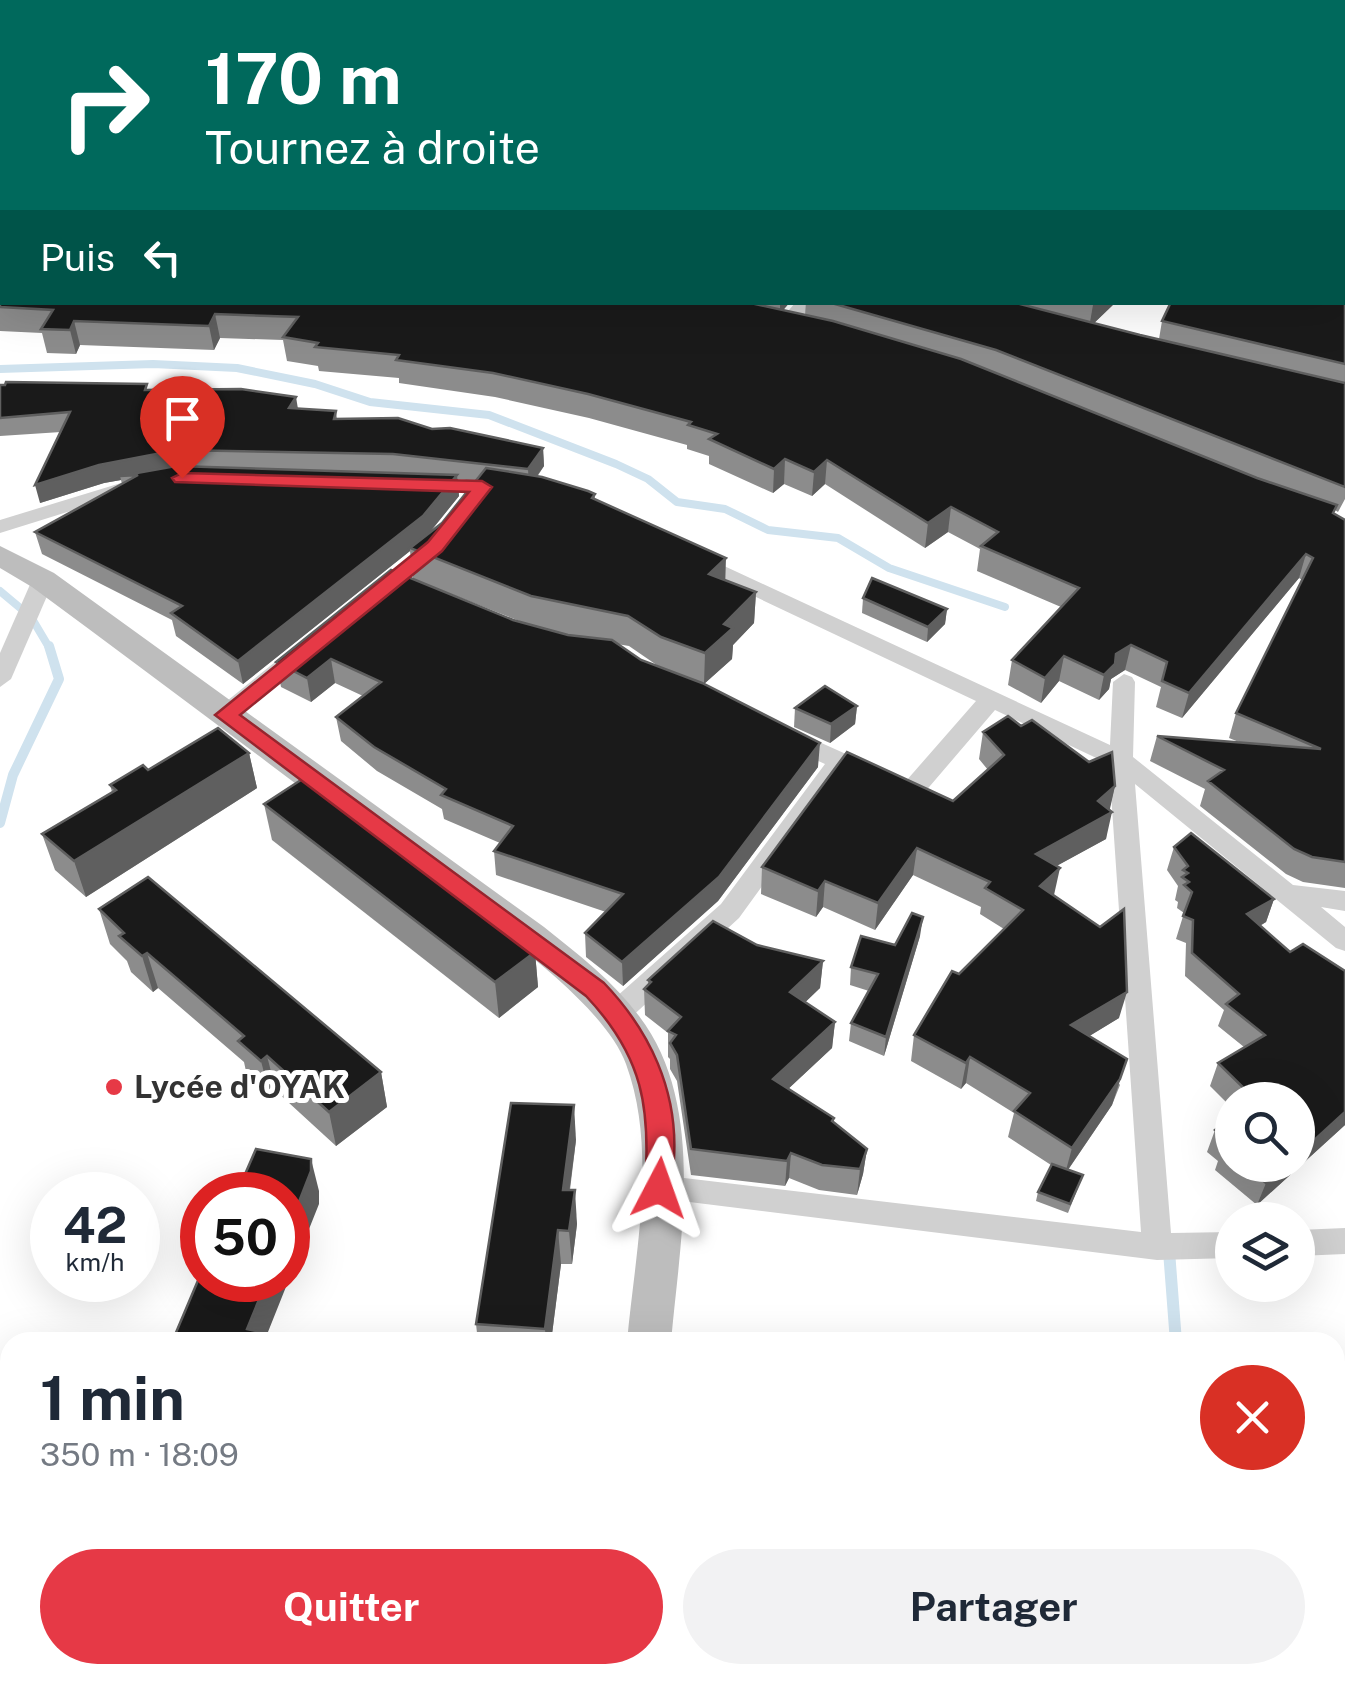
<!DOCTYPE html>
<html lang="fr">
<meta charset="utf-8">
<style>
:root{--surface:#fff;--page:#f2f2f3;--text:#1f2937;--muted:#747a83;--accent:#e63946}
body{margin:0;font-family:"Public Sans",sans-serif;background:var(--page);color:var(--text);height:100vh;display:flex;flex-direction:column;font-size:38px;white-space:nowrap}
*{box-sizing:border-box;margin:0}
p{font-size:32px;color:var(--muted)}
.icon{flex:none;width:55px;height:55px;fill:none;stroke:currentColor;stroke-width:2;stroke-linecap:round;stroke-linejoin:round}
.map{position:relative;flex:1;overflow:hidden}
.sheet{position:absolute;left:0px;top:1332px;width:1345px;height:352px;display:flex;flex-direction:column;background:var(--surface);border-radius:30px 30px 0 0;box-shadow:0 10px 40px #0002}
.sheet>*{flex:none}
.guide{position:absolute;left:0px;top:0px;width:1345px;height:305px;box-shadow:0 10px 40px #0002;background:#00695c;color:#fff;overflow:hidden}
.buttons{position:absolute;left:1215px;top:1082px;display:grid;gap:20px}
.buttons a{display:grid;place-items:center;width:100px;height:100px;border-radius:50%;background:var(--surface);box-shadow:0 10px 40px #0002;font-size:50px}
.speed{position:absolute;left:30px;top:1172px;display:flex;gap:20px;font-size:50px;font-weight:700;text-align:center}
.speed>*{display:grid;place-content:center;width:130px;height:130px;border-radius:50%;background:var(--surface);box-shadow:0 10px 40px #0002;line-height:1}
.speed small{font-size:25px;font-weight:400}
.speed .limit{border:15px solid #d22;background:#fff;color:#111}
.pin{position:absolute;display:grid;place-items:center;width:85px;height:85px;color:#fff;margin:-102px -42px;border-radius:50% 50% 50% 0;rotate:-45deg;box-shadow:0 0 10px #0007}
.pin .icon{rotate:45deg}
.me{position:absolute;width:110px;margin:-55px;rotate:4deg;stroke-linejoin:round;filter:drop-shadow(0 0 8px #0008)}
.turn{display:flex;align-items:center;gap:35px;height:210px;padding:0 40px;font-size:45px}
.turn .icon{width:130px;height:130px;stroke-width:2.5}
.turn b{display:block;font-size:70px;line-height:85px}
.then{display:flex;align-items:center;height:95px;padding:0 40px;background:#0003;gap:20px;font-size:38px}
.round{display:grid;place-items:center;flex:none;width:105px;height:105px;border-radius:52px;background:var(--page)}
.head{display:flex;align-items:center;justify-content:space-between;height:170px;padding:0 40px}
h1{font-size:60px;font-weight:700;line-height:75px}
.cta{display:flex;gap:20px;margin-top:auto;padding:20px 40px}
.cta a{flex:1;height:115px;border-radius:60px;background:var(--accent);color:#fff;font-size:40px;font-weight:700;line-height:115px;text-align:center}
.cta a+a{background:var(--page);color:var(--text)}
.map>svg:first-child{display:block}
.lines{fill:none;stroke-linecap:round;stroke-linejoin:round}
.stream-far2{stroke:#cfe2ee;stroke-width:8}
.stream-far1{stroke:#cfe2ee;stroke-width:10}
.stream{stroke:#cfe2ee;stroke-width:12}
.street{fill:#d0d0d0;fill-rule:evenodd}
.secondary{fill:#bdbdbd;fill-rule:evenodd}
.primary{fill:#ababab;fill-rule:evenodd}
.wall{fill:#8c8c8c;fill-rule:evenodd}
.shaded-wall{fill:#5f5f5f}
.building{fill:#1a1a1a;stroke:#5f5f5f;stroke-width:2.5}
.route{fill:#e63946;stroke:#96252e;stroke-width:2.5}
.poi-dot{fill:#e63946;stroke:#fff;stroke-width:4}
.labels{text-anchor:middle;stroke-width:10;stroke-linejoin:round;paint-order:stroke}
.poi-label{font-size:32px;font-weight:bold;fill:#333;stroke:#fff;text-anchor:start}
</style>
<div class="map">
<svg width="1345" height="1684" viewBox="0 0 1345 1684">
<rect width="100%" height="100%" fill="#fff"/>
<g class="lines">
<g class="stream-far2">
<path d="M0,369L153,364L237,368L315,384L370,402L489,415L616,464L648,479L677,502L725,509L768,530L838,538L889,568L1005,607"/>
<path d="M0,591L31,617L50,649"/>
</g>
<path class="stream-far1" d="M0,823L13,775L59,679L49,646"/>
<g class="stream">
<path d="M1169,1251L1176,1342"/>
<path d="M1204,1675L1205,1684"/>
</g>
<g class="street">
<path d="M796,302H815L790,330H778L775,326Z"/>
<path d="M134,479L141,481V489L0,533V520Z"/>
<path d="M436,540L443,541L447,546L443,551L381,599H365L362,594L365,589Z"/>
<path d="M694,552L1110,745L1113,682L1124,674L1132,677L1135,682L1133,757L1293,885L1345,891V911L1321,907L1345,927V951L1336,948L1135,784L1171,1233L1232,1232V1258L1157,1260L649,1197L644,1188L649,1179L659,1175L1141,1232L1109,764L995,710L924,793L905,800L844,773L739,918L627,1021L617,1024L607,1021L603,1013L607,1005L721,904L825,764L781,744L777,738L781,732H797L906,781L976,701L686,564L683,559Z"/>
<path d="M43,573L54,580L11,679L0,687V653L32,580Z"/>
<path d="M303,644L314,651L311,656L233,721H217L213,715L217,709L295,646Z"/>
<path d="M1345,1228V1254L1298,1256V1230Z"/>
</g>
<g class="secondary">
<path d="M0,546L54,573L544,927C578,954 613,981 639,1016C707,1105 680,1239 671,1342H627C635,1253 658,1151 626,1064C598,987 428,883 360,832C251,750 142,668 32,587L0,568Z"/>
<path d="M591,1675H641L640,1684H590Z"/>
</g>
<g class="primary">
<path d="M778,0H813L814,2H780Z"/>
<rect x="1342" y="78" width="3" height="15"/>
</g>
</g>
<g class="wall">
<path d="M0,0L2,302H790L783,310L805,315L806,302H1116L1094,323L1159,339L1162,321L1170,304L1165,302H1342L1345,254V499L1338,512L1335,510L1334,513L1345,520V888L1303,882L1286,874L1200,806L1205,789L1150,761L1157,736L1239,742L1229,738L1236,713L1302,580L1299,578L1182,718L1156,707L1161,687L1125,670L1111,679L1109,689L1099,700L1059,681L1041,703L1008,685L1012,660L1061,607L977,571L980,549L948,532L925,548L825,484L812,496L784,484L773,493L709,464V456L687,449V445L589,418L495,397L399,383V378L319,371L318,366L287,361L283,340L220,338L214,350L80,345L76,354L47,353L42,333L0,331Z"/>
<path d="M334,0H794L797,2H342Z"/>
<path d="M1345,0V59L1342,58V2Z"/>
<path d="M1342,94L1345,95V214H1342Z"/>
<path d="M0,385L148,390L298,409L336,411L337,419L432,429L543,448L544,466L537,477L595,494V500L725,580L756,592L754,623L733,645L732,659L704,684L818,767L718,901L623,986L586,957L585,933L606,912L496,875L494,851L500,843L444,819L442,809L377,771L341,741L336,717L363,696L335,683L311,702L281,687L276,662L513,620L522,622L413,579L410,551L243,684L176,636L172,620L42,554L35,532L122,484L121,480L104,483L40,503L61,432L0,436ZM458,479L475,481L442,523L431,531L459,496ZM617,644L629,646L661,668L641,660Z"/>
<path d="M863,598L947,609L945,624L927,642L862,613Z"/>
<path d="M857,706L855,724L830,743L794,727L795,708Z"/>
<path d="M1021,726L1115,786L1109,810L1106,839L1056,866L1053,896L1119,1018L1089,1036L1120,1085L1112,1105L1068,1170L1083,1175L1068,1213L1036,1201L1038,1192L1051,1165L1008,1137L1014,1113L966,1083L961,1089L911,1061L914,1035L959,974L1004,929L980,914L981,907L913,875L875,930L823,907L816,917L761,894L762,867L953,801L988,770L979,759L983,732Z"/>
<path d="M249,753L257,788L86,897L55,870L42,834L112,792L110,785L148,770Z"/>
<path d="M264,804L535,952L538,987L499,1018L272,840Z"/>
<path d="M1174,847L1274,899L1266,922L1260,926L1345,1125L1257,1205L1215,1170L1218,1161L1207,1152L1215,1130L1232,1116V1165H1298V1100H1232V1108L1210,1086L1218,1063L1244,1047L1218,1026L1224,1010L1185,976L1186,943L1176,939L1184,913L1177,908L1178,902L1175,900L1178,886L1167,870Z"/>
<path d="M99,909L381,1072L387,1107L336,1146L276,1091L270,1096L247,1076L244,1062L158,988L153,992L131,972L127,961L110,944Z"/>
<path d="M920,936L884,1056L849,1041L851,1023L869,991L850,985L851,967L895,945Z"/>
<path d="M757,945L823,961L820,988L805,1002L835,1022L832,1048L788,1089L834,1118V1123L867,1149L863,1174L857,1195L819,1190L789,1178L785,1186L691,1175L677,1081L670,1069V1059L668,1057V1033L645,1015L644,989L648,985V980Z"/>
<path d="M576,1140L570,1190L577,1224L572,1264H561L551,1342H478L476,1324Z"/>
</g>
<g class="shaded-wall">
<path d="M780,302H790L780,314Z"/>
<path d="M1096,302H1116L1089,328L1093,305Z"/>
<path d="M215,314L220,338L214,350L209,326Z"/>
<path d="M74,321L80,345L76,354L70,330Z"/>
<path d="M296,397L299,415L289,408Z"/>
<path d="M543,448L544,466L529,487L528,469Z"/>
<path d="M177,450L181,468L120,476L121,480L104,483L40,503L35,485L99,465Z"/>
<path d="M785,459L784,484L773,493L774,469Z"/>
<path d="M827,460L825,484L812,496L814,472Z"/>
<path d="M457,475L459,496L425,538L410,548V551L243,684L238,661Z"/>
<path d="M951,507L948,532L925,548L928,523Z"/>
<path d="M1306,554L1299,578L1182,718L1189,693Z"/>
<path d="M726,558L725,589L709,574Z"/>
<path d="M756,592L754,623L733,645L732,659L704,684L705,653L724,624Z"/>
<path d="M947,609L945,624L927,642L928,627Z"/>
<path d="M1131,645L1125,670L1111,679L1109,689L1099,700L1104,675L1116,654Z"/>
<path d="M1064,656L1059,681L1041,703L1045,678Z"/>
<path d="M331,659L335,683L311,702L307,678Z"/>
<path d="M857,706L855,724L830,743L831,724Z"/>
<path d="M820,743L818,767L718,901L623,986L622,962Z"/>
<path d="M249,753L257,788L86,897L74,861Z"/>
<path d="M1115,786L1109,813L1112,812L1106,839L1031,880L1036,854Z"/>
<path d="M917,848L913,875L875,930L878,903Z"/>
<path d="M1060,868L1054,895L1040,886Z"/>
<path d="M825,881L823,907L816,917L818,891Z"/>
<path d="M1274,899L1266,922L1240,937L1247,914Z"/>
<path d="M923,917L920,936L884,1056L886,1037Z"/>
<path d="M535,952L538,987L499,1018L495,982Z"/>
<path d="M147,953L158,988L153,992L142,956Z"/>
<path d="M823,961L820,988L788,1019L790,992Z"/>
<path d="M1127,992L1119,1018L1065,1051L1071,1025Z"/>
<path d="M835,1022L832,1048L771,1105L773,1079Z"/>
<path d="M267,1056L276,1091L270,1096L261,1061Z"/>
<path d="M970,1057L966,1083L961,1089L966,1063Z"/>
<path d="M1127,1059L1112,1105L1065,1174L1072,1148Z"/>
<path d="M381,1072L387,1107L336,1146L329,1112Z"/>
<path d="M574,1105L576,1140L565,1224L563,1190Z"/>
<path d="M1345,1112V1125L1257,1205L1266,1183L1286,1165H1298V1155Z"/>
<path d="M867,1149L863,1174L857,1195L860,1169Z"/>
<path d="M791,1153L789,1178L785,1186L787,1161Z"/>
<path d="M311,1159L319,1191V1204L264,1342L247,1329L267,1280H288V1230Z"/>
<path d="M575,1190L577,1224L572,1264L569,1231Z"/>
<path d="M558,1230L561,1264L551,1342H546L545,1329Z"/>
<path d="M228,1675H246L244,1684H225Z"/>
</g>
<g class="building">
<path d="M0,0H245L250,2H2V302H746L833,321L961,359L1257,478L1337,505L1333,513L1345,520V862L1312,857L1294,849L1208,781L1224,770L1157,736L1321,749L1236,713L1313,558L1306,554L1189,693L1162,681L1167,662L1131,645L1116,654L1115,664L1104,675L1064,656L1045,678L1012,660L1079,588L981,546L998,532L951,507L928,523L827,460L814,472L785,459L774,469L709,439L717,434L688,425L691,422L588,394L493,373L396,360L399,355L315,347L318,343L283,337L298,317L215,314L209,326L74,321L70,330L41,329L53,310L0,307Z"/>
<path d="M395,0H794L797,2H400Z"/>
<path d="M822,0H1345V35L1342,34V2H813Z"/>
<path d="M1342,94L1345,95V191H1342Z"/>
<path d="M1342,253L1345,254V364L1162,321L1171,302H1342Z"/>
<path d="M828,302H1012L1140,335L1345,383V487L996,350Z"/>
<path d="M6,382L147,384L145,390L241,389L296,397L289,408L336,411L334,419L398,418L432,429L450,428L543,448L528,469L393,454L177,450L99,465L35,485L70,412L0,418V385H5Z"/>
<path d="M176,466L457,475L423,516L238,661L171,613L182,606L35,532L138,475L120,476Z"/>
<path d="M486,468L542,477L588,491L595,494L592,498L726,558L709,574L756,592L724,624L733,628L705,653L661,637L628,616L531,596L410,548L442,523Z"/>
<path d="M391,570L513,620L568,635L612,640L641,660L702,683L820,743L719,877L622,962L585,933L623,894L494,851L513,826L441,795L446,789L374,747L336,717L381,682L331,659L307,678L276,662Z"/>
<path d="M872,578L947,609L928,627L863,598Z"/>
<path d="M825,686L857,706L831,724L795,708Z"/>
<path d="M1008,716L1021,726L1032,720L1089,762L1112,752L1115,786L1098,801L1112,812L1036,854L1060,868L1040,886L1100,927L1124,909L1127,992L1071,1025L1127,1059L1120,1079L1072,1148L1014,1111L1030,1093L970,1057L966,1063L914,1035L952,971L959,974L1023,910L985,888L990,882L917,848L878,903L825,881L818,891L762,867L847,752L953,801L1004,755L983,732Z"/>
<path d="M218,728L249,753L74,861L42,834L116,790L110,785L143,765L148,770Z"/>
<path d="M304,778L535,952L495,982L264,804Z"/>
<path d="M1191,833L1274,899L1247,914L1290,952L1303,944L1345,971V1112L1298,1155V1100H1252L1254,1098L1218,1063L1265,1035L1226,1004L1239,994L1192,953L1193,920L1183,916L1192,892L1184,885L1189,882L1182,877L1188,873L1183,870L1188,866L1174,847Z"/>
<path d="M148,877L381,1072L329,1112L267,1056L261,1061L238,1041L244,1036L147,953L142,956L119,936L124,933L99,909Z"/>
<path d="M912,913L923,917L886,1037L851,1023L878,974L851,967L861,936L895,945Z"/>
<path d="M713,921L757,945L823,961L790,992L835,1022L773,1079L834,1118L832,1121L867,1149L860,1169L822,1165L791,1153L787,1161L691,1149L677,1055L670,1043L676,1035L668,1031L681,1017L644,989L651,982L648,980Z"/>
<path d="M511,1103L574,1105L563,1190H575L569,1231L558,1230L545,1329L476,1324Z"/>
<path d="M1232,1116V1155L1224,1147L1230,1142L1215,1130Z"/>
<path d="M256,1149L311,1159V1171L288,1230V1195H236Z"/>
<path d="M1052,1164L1083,1175L1070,1204L1038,1192Z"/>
<path d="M1245,1165H1286L1266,1183Z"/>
<path d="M202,1271V1280H267L247,1329L273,1335L270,1342H172Z"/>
<path d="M10,1448V1675H68L145,1680L147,1675H228L225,1684H0V1476Z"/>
<path d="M564,1675H586L590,1681V1684H562Z"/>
<path d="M799,1675H1120L1121,1684H798Z"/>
</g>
<path class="route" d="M182,473L482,481L492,487L442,551L240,715L604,983C650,1031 678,1091 674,1158C673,1171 674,1184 668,1196L659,1200L649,1196L645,1188C651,1108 643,1056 586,996L215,715L428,542L469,492L175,482L172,478Z"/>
<circle class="poi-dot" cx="114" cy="1087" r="10"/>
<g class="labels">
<g class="poi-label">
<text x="134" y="1098">Lycée d'OYAK</text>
</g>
</g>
</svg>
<div class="buttons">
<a><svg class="icon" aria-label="search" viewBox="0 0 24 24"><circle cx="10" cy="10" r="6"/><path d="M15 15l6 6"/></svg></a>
<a><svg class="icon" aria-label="layers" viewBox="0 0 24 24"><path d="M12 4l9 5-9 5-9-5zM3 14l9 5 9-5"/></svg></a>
</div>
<div class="speed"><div>42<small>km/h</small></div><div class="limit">50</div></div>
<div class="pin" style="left:182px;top:478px;background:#d93025"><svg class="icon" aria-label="arrive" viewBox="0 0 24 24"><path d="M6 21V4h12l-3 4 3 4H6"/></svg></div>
<svg class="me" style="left:659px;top:1188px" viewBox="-20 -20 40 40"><path d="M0-17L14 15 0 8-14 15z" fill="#e63946" stroke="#fff" stroke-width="4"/></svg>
<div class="guide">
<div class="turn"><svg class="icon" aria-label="right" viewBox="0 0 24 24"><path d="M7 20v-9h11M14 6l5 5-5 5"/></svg><div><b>170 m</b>Tournez à droite</div></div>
<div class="then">Puis<svg class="icon" aria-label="left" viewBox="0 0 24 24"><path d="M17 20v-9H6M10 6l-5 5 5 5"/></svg></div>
</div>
<section class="sheet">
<div class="head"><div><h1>1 min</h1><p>350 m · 18:09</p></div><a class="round" style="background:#d93025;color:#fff"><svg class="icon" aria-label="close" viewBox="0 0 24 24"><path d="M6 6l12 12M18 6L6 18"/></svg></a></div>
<div class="cta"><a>Quitter</a><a>Partager</a></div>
</section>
</div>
